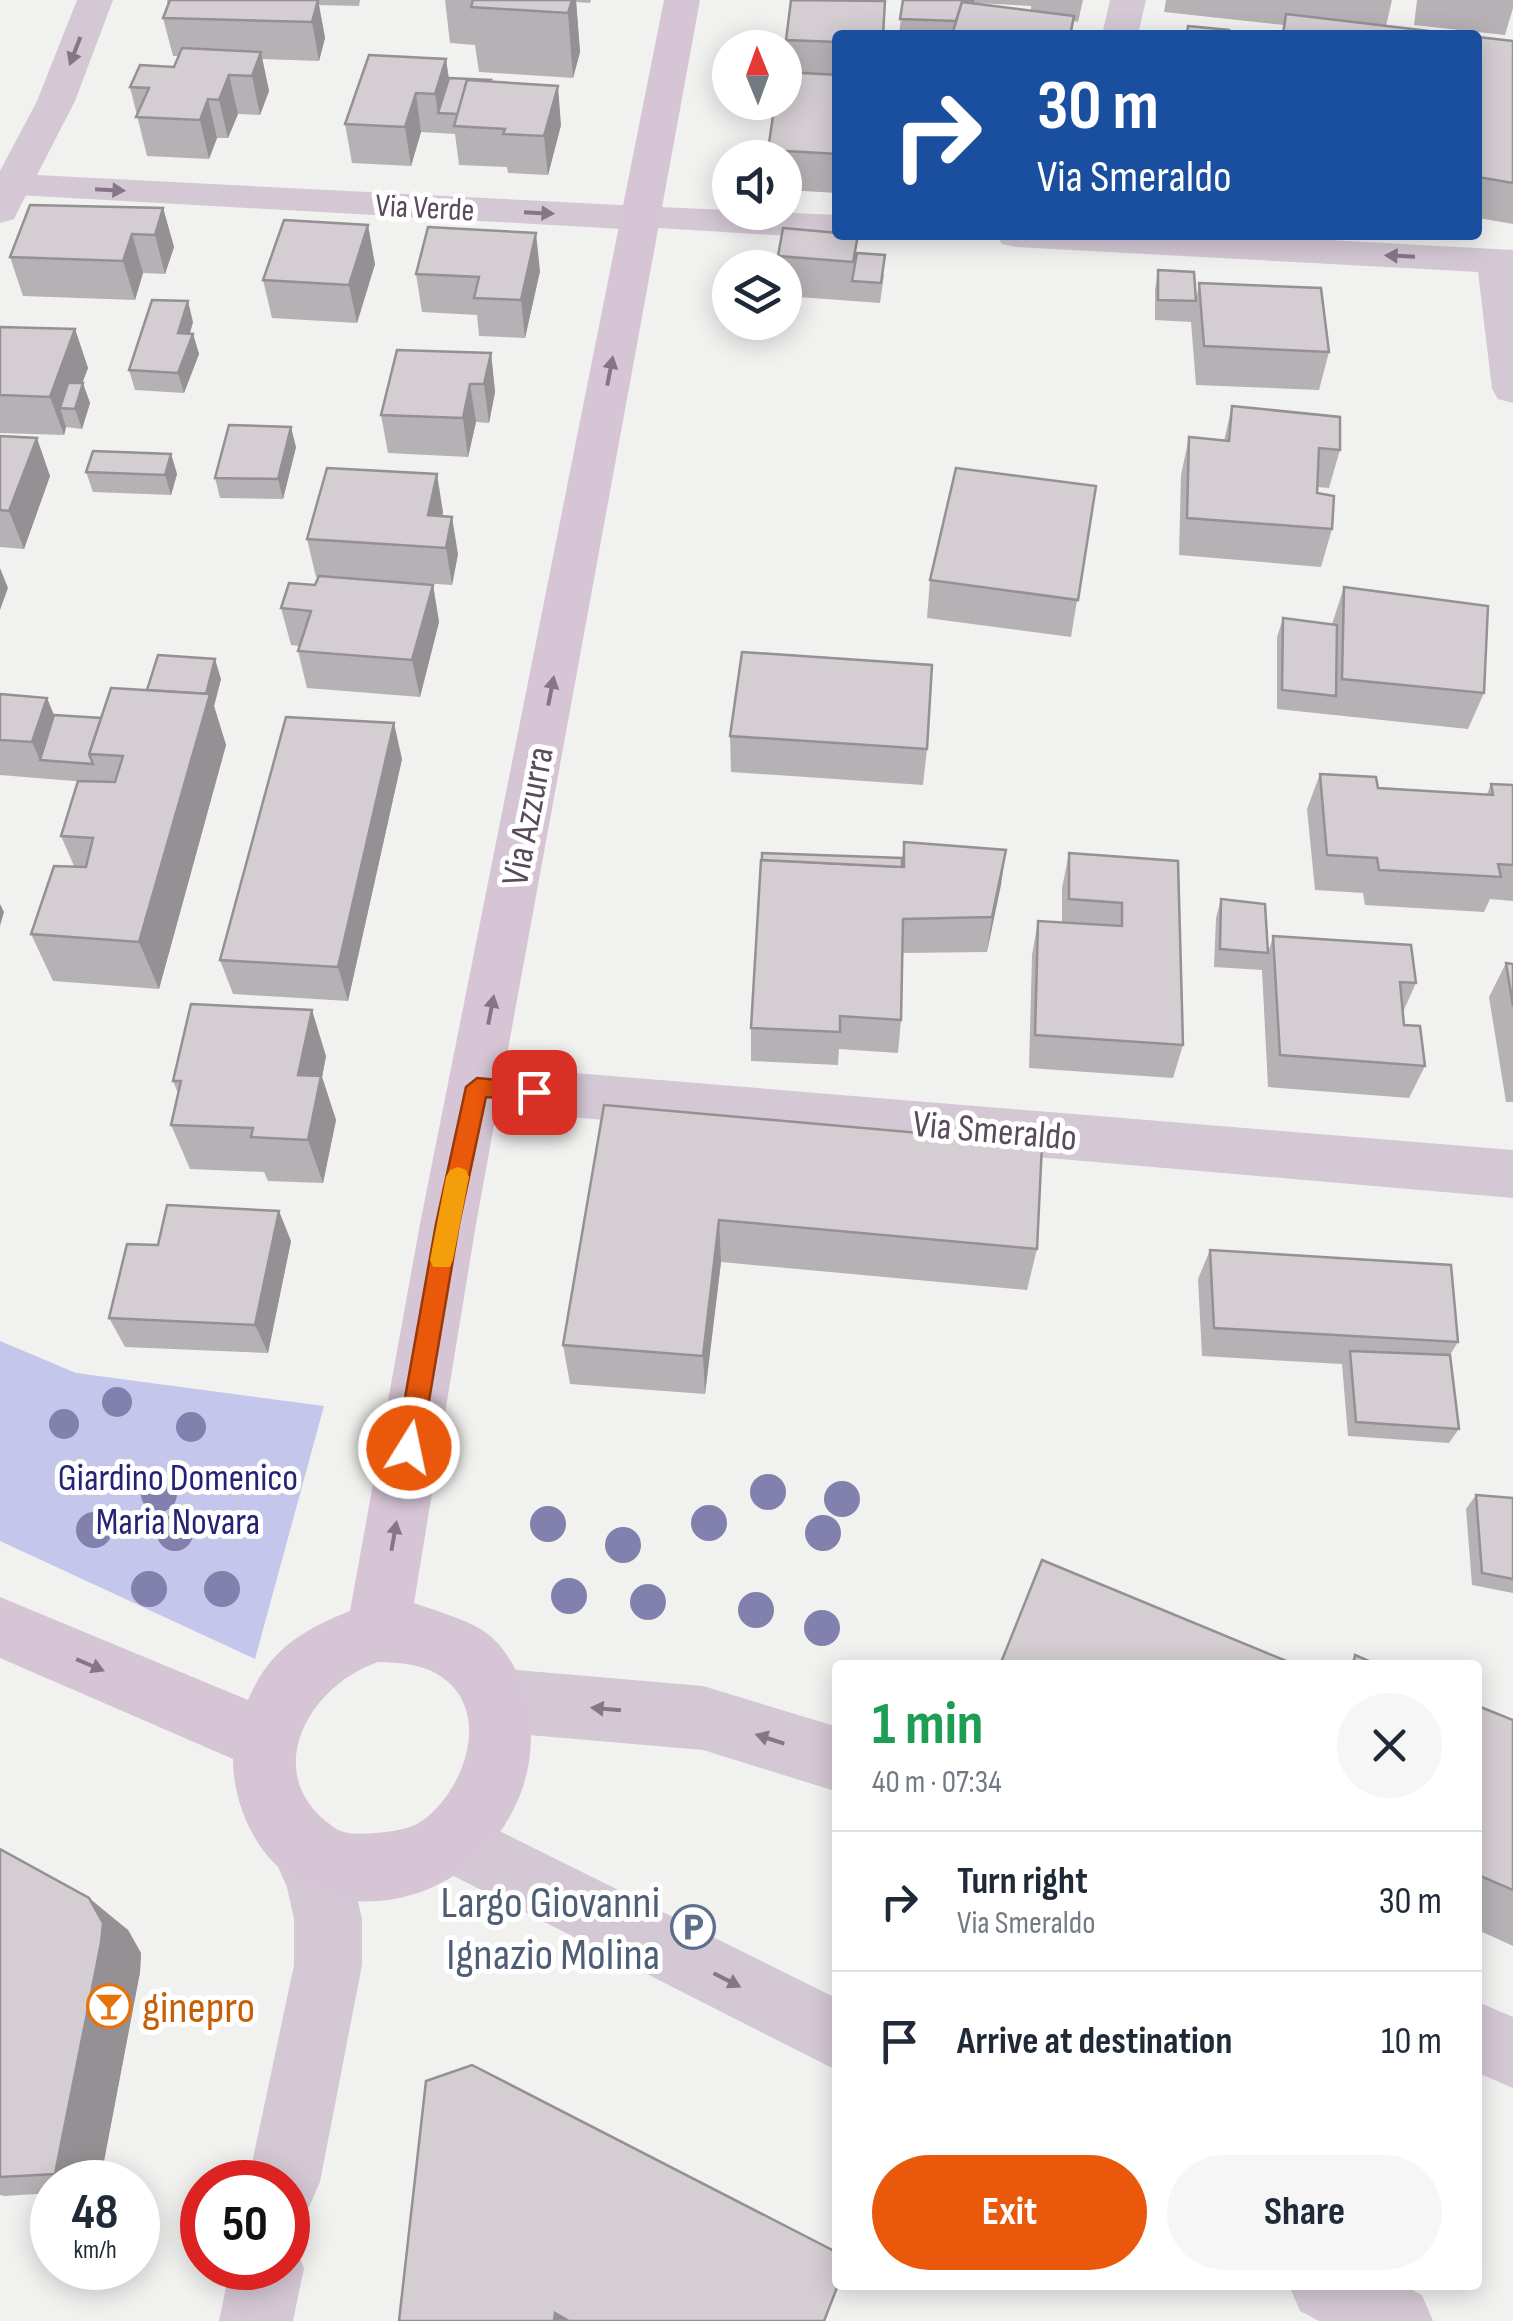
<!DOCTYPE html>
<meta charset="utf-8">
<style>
:root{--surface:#fff;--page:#f6f6f7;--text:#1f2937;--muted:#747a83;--line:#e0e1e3;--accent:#ea580c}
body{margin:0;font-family:"Sofia Sans Condensed",sans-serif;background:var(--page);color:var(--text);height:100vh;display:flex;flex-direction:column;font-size:38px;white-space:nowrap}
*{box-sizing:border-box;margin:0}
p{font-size:32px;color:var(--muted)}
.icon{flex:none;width:55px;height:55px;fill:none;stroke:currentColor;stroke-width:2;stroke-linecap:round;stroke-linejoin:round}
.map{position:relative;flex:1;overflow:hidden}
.drawer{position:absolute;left:832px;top:1660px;width:650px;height:630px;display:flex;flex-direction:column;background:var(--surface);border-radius:10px;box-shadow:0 5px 25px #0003}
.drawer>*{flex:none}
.top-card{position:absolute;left:832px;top:30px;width:650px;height:210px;border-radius:10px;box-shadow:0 5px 25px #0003;background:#1a4fa0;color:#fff;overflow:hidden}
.needle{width:65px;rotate:359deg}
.buttons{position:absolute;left:712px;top:30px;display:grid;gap:20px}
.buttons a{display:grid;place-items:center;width:90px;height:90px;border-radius:50%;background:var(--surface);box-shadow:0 5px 25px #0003;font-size:50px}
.speed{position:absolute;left:30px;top:2160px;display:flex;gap:20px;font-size:50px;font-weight:700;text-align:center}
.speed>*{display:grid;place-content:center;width:130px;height:130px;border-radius:50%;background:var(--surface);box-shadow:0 5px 25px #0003;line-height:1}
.speed small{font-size:25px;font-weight:400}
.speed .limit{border:15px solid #d22;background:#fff;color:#111}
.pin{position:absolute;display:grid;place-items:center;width:85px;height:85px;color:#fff;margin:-42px;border-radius:20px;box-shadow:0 5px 15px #0006}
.me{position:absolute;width:110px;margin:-55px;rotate:10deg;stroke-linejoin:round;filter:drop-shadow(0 0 8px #0008)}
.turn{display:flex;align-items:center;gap:35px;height:210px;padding:0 40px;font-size:45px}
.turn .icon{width:130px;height:130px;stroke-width:2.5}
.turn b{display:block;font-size:70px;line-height:85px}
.round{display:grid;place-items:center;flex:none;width:105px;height:105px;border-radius:52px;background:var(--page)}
.head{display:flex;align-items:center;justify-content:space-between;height:170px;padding:0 40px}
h1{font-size:60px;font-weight:700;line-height:75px;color:#1e9e55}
.action{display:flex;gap:20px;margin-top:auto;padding:20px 40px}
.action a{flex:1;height:115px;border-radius:60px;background:var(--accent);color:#fff;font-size:40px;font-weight:700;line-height:115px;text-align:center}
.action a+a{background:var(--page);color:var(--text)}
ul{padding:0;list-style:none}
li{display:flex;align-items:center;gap:30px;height:140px;padding:0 40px;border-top:2px solid var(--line)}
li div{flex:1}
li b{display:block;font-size:38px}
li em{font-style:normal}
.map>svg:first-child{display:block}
.green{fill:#c4c6eb}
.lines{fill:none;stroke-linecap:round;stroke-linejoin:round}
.minor{fill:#d5c8d5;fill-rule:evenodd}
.tertiary{fill:#d5c8d5;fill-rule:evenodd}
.secondary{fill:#d6c5d5;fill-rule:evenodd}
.tree{fill:#8280ac}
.wall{fill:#b6b1b5;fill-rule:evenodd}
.shaded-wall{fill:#949093}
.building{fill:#d4ced2;stroke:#949093;stroke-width:2.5}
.oneway{fill:#867686}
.oneway2{fill:#867586}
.route{fill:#ea580c;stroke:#983908;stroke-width:2.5}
.slow{fill:#f59e0b}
.labels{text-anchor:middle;stroke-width:10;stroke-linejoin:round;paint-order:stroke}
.far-street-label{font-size:32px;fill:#5b4a5b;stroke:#fff}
.street-label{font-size:38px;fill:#5b4a5b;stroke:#fff}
.park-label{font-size:38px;fill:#272275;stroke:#fff}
.near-service-label{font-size:45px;fill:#4e5e75;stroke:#fff;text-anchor:end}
.near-food-label{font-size:45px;fill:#c56008;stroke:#fff;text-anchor:start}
</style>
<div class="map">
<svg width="1513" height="2321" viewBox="0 0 1513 2321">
<rect width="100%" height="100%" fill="#f1f2f0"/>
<path class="green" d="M0,1341L76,1373L324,1406L255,1659L0,1541Z"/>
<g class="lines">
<g class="minor">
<path d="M1110,0H1146L1138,35H1102Z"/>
<path d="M12,173L26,177L31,185L14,219L0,223V176Z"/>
<path d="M639,206L838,215V235H852L838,239L625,226L619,218L625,210Z"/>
<path d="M996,235H1240L1513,250V403L1498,399L1492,389L1478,272L1016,247L1002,244Z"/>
<path d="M477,1065L1513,1150V1198L477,1109L458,1103L450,1087L458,1071Z"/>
<path d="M495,1668L703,1686L838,1727V1792L703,1750L495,1732L472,1722L463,1700L472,1678Z"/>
<path d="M453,1808L838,1999V2071L430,1864L420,1841L430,1818Z"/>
<path d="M1478,2002L1513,2017V2088L1478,2073Z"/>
<path d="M1289,2285H1403L1422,2295L1433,2321H1319L1300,2311Z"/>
</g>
<g class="tertiary">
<path d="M77,0H113L75,101L37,175L639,206L653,210L659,218L653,226L639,230L0,194V171L37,101Z"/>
<path d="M302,1814L326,1823L353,1879L362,1919V1965L320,2182L309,2207L288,2217V2182H248L294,1965V1919L287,1887L269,1847L278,1823Z"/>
<path d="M288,2240L293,2242L304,2268L293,2321H219L230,2268H288Z"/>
</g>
<path class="secondary" d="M664,0H700L476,1224L414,1603C436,1611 466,1619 485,1632C505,1646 519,1672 525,1695C555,1801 467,1909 355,1901C338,1900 321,1891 305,1884C259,1865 233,1807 233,1759L0,1658V1597L248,1700C269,1650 302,1630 350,1611L420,1224ZM378,1662C399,1663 418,1663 437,1674C493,1707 467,1785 426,1818C411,1830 394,1831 376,1833C361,1834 345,1836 332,1826C259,1774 308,1686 378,1662Z"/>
</g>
<g class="tree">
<circle cx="117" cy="1402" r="15"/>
<circle cx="64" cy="1424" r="15"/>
<circle cx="191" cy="1427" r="15"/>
<circle cx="768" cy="1492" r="18"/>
<circle cx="159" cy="1494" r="18"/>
<circle cx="842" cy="1499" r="18"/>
<circle cx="709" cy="1523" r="18"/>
<circle cx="548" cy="1524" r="18"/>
<circle cx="94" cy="1530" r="18"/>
<circle cx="175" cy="1533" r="18"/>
<circle cx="823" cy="1533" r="18"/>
<circle cx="623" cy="1545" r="18"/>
<circle cx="149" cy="1589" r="18"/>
<circle cx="222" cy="1589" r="18"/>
<circle cx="569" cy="1596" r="18"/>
<circle cx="648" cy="1602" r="18"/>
<circle cx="756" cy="1610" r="18"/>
<circle cx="822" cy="1628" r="18"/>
</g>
<g class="wall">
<path d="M167,0H360L359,6L319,5L325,38L319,61L262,59L269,91L260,115L238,114L228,138H217L209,159L147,156L130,87L174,67L178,56H173L163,18L168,5Z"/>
<path d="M445,0H591L590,3L576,2L580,52L573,78L479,72L475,45L450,43Z"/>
<path d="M903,0H1083L1078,22L1074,21L1072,35H899ZM977,3L1031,6V10Z"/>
<path d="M1166,0H1392L1386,26L1463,35H1282L1284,25L1164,12Z"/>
<path d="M1417,0H1421L1420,4L1421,0H1513V8L1505,35L1414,25Z"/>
<path d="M838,35V193L785,190V158H768V150L786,72V40Z"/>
<path d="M1478,37L1513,41V224L1478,218Z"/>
<path d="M446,59L449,78L491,82L561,125L548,175L508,173L507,167L459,165L455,134L421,132L411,166L352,163L345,124Z"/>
<path d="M163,208L174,247L165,274L143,273L135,300L23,296L10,257Z"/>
<path d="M857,253L884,275L880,303L785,296V268H778V256Z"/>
<path d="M375,264L357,323L272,318L263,280Z"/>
<path d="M1158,270L1196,301L1199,283L1329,352L1319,390L1196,385L1191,322L1155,320V290Z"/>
<path d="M540,271L525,338L479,336L477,315L422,312L416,274Z"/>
<path d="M193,322L190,333L193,334L199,354L184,393L135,390L129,370Z"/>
<path d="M0,327L75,329L88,368L82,383L90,403L82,429L66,427L64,435L0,433Z"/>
<path d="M491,353L495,392L489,423L476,422L468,457L388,453L381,415Z"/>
<path d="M1232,406L1340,450L1329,488L1317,487V493L1332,529L1321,567L1179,555L1181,475L1189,437L1224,441Z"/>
<path d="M0,436L50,476L24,549L0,547Z"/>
<path d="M296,447L283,499L220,498L215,478Z"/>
<path d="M171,454L177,474L171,495L93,492L86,472Z"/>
<path d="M1096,486L1071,637L927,618L930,580Z"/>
<path d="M443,512L442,516L458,554L452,585L391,581L433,585L439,622L420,697L307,688L298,651L299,646L291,645L281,608L315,585L318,577H316L307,539Z"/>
<path d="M1344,587L1484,693L1468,729L1277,709V637L1283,618L1332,624Z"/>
<path d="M221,679L214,706L226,745L159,989L53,981L31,934L74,866L61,836L86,782L0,775V694L54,715L101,718L147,690Z"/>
<path d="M730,736L927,749L923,785L731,772Z"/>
<path d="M402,759L348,1001L233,994L220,960Z"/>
<path d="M1320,774L1378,788L1487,794L1491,784L1513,785V901L1490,899L1484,912L1365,905L1363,893L1315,890L1307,809Z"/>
<path d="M904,842L1006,850L987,952L902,953L901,1020L898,1053L839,1049L838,1065L751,1061V1028L902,858Z"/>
<path d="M1069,853L1178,861L1183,1045L1173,1078L1029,1068L1032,955L1038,921L1062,922V888Z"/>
<path d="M1221,899L1268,953L1273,936L1416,983L1403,1012L1404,1025L1425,1066L1409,1098L1268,1087L1262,970L1214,967L1216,918Z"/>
<path d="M1506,963L1513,964V1102H1506L1489,997Z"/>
<path d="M326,1056L322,1077L336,1120L323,1183L268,1181L264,1172L190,1169L171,1125L178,1093L173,1081Z"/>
<path d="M604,1105L1037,1249L1027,1290L721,1262L705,1394L570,1384L563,1345Z"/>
<path d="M291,1241L268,1353L125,1347L109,1318L158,1245Z"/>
<path d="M1210,1250L1458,1342L1450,1355L1459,1429L1449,1443L1348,1436L1342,1364L1202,1356L1198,1279Z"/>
<path d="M1476,1495L1513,1498V1593L1472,1585L1466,1509Z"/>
<path d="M1478,1706L1513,1720V1946L1478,1930Z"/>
<path d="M0,1849L128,1930L141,1953L140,1972L100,2182H52V2193L5,2196L0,2195Z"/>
</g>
<g class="shaded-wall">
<path d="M318,0L325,38L319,61L312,22Z"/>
<path d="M572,0H576L580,52L573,78L568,13Z"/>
<path d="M261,52L269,91L260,115L252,76Z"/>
<path d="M446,59L451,98L438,113L435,94Z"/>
<path d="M229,75L238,114L228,138L219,100Z"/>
<path d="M558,86L561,125L548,175L544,136Z"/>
<path d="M416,93L421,132L411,166L405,127Z"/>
<path d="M208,99L217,138L209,159L200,120Z"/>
<path d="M163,208L174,247L165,274L155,235Z"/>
<path d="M368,225L375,264L357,323L349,285Z"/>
<path d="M536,233L540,271L525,338L521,300Z"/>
<path d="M132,234L143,273L135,300L123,261Z"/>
<path d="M188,301L193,322L184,353L178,333Z"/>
<path d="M75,329L88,368L73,408H60L66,427L64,435L50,397Z"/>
<path d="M193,334L199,354L184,393L178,373Z"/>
<path d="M491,353L495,392L489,423L484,384Z"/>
<path d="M83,383L90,403L82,429L75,409Z"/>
<path d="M470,384L476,422L468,457L463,418Z"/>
<path d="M291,427L296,447L283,499L278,479Z"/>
<path d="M37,438L50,476L24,549L9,511Z"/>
<path d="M171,454L177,474L171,495L165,475Z"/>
<path d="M437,474L443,512L435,547L428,515Z"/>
<path d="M452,517L458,554L452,585L446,548Z"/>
<path d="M0,568L8,588L0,610Z"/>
<path d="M433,585L439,622L420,697L412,660Z"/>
<path d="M215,659L221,679L214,706L226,745L159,989L139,942Z"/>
<path d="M47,698L62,734L40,760L32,742Z"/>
<path d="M394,723L402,759L348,1001L338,967Z"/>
<path d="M1006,850L1001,885L987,952L992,917Z"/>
<path d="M0,904L4,912L0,926Z"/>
<path d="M312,1010L326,1056L322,1077L336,1120L323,1183L308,1140L298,1075Z"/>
<path d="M279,1211L291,1241L268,1353L255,1325Z"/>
<path d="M719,1220L721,1262L705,1394L703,1356Z"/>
<path d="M89,1898L128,1930L141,1953L140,1972L100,2182H77L55,2174Z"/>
<path d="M555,2313L567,2321H554Z"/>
</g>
<g class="building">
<path d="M170,0H318L312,22L163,18Z"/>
<path d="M473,0H572L568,13L471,7Z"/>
<path d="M791,0L885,1L883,35H838V42L786,40Z"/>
<path d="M903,0H973L972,3L962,2L956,21L900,19Z"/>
<path d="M962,2L1074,16L1070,35H952Z"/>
<path d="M1286,14L1463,35L1283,34Z"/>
<path d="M1188,26L1229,30V35H1187Z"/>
<path d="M1478,37L1513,41V183L1478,177Z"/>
<path d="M182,48L261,52L252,76L229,75L219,100L208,99L200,120L136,117L149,88L130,87L140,65L174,67Z"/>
<path d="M369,55L446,59L435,94L416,93L405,127L345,124Z"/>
<path d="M785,72L838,75V154L768,150L775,102H785Z"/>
<path d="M449,78L491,80L490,82L467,80L458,114L438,113Z"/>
<path d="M467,80L558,86L544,136L503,134L505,129L454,126Z"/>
<path d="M30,205L163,208L155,235L132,234L123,261L10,257Z"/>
<path d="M284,220L368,225L349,285L263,280Z"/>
<path d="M428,227L536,233L521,300L474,298L479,277L416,274Z"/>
<path d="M783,228L838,233V235H858L853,262L778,256Z"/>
<path d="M857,253L885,255L881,283L852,281Z"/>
<path d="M1158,270L1194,272L1196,301L1158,300Z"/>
<path d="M1199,283L1321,288L1329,352L1204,346Z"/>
<path d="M152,300L188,301L178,333L193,334L178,373L129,370Z"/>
<path d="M0,327L75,329L50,397L0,395Z"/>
<path d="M397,350L491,353L484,384H470L463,418L381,415Z"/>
<path d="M68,383H83L75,409L60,408Z"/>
<path d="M1232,406L1340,417V450L1319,448L1317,493L1334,496L1332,529L1187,518L1189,437L1229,441Z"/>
<path d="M229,425L291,427L278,479L215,478Z"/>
<path d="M0,436L37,438L9,511L0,510Z"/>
<path d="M93,451L171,454L165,475L86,472Z"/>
<path d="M327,468L437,474L428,515L452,517L446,548L307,539Z"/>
<path d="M956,468L1096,486L1078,600L930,580Z"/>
<path d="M319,576L433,585L412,660L298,651L311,611L281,608L289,583L315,585Z"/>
<path d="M1344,587L1488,606L1484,693L1342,679Z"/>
<path d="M1283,618L1337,625L1336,696L1282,690Z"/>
<path d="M742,652L932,665L927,749L730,736Z"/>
<path d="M158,655L215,659L206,694L147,690Z"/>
<path d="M111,688L210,694L139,942L31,934L54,866L86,867L93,838L61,836L78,781L115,782L123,756L89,754Z"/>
<path d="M0,694L47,698L32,742L0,740Z"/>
<path d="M54,715L101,718L89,754L93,764L40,760Z"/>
<path d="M286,717L394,723L338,967L220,960Z"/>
<path d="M1320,774L1376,777L1378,788L1493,795L1491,784L1513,785V865L1498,864L1501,877L1379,870L1377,858L1327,855Z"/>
<path d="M904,842L1006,850L992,917L903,919L901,1020L840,1016V1032L751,1028L761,860L904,867Z"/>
<path d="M762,853L902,858V867L762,860Z"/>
<path d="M1069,853L1178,861L1183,1045L1035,1035L1038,921L1122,926V903L1069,899Z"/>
<path d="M1221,899L1265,904L1268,953L1220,949Z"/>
<path d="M1273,936L1411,945L1416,983L1400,982L1404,1025L1420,1026L1425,1066L1280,1055Z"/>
<path d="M1506,963L1513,964V1006Z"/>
<path d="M191,1004L312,1010L298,1075L321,1076L308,1140L251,1137L253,1128L171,1125L181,1081H173Z"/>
<path d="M604,1105L1042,1144L1037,1249L719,1220L703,1356L563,1345Z"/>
<path d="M167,1205L279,1211L255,1325L109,1318L127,1244L158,1245Z"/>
<path d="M1210,1250L1451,1265L1458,1342L1214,1328Z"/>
<path d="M1350,1351L1450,1355L1459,1429L1356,1422Z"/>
<path d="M1476,1495L1513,1498V1579L1482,1573Z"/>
<path d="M1042,1560L1296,1665H1000Z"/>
<path d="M1355,1655L1378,1665H1353Z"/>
<path d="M1478,1706L1513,1720V1890L1478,1875Z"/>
<path d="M0,1849L89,1898L103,1923L101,1943L55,2174L0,2177Z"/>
<path d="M472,2065L838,2253V2285L824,2321H569L555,2313L554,2321H399L426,2081Z"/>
</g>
<defs><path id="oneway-solid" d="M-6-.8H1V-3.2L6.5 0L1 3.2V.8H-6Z" transform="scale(2.5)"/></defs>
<g class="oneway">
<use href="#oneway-solid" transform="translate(75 51) rotate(111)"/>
<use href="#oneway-solid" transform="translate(110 190) rotate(3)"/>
<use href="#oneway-solid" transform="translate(539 213) rotate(3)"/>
<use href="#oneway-solid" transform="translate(1400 256) rotate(-177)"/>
<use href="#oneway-solid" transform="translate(606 1709) rotate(-175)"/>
<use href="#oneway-solid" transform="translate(770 1739) rotate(-162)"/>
<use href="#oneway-solid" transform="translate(727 1980) rotate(27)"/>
</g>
<g class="oneway2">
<use href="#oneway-solid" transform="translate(610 371) rotate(-79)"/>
<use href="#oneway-solid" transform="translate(551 691) rotate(-79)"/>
<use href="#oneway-solid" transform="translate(491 1010) rotate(-79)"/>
<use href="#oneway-solid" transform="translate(394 1536) rotate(-80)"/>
<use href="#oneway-solid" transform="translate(90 1665) rotate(23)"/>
</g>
<path class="route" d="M477,1078L534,1083L545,1092L534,1101L486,1097L459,1224L421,1448L417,1457L409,1460L400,1457L396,1448L436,1224L466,1087Z"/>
<path class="slow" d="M458,1167L466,1170L469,1177L453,1260L450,1267H433L430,1260L446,1177L450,1170Z"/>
<defs>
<g id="parking-ring" transform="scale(2.25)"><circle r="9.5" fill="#fff" stroke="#5c6f8a" stroke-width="1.5"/><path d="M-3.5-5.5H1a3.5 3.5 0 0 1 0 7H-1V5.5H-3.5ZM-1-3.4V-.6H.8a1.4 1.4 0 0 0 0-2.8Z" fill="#5c6f8a"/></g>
<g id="bar-ring" transform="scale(2.25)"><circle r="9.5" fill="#fff" stroke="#e8710a" stroke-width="1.5"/><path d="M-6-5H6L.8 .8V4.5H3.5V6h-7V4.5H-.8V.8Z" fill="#e8710a"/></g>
</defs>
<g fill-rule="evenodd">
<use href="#parking-ring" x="693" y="1927"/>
<use href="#bar-ring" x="109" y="2006"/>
</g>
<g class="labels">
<g class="far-street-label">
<text transform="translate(425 207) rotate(3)" y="11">Via Verde</text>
</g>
<g class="street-label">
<text transform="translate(527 816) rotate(-79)" y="13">Via Azzurra</text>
<text transform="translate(995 1130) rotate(5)" y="13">Via Smeraldo</text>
</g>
<g class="park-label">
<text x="178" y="1490">Giardino Domenico<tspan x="178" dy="44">Maria Novara</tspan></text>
</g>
<g class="near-service-label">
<text x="660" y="1917">Largo Giovanni<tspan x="660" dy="52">Ignazio Molina</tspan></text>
</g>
<g class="near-food-label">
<text x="142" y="2022">ginepro</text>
</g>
</g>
</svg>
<div class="buttons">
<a><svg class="needle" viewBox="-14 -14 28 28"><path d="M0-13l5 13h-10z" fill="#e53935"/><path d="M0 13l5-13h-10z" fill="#747a83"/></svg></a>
<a><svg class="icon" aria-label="sound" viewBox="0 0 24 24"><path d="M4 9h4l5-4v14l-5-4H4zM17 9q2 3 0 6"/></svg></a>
<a><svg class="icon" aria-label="layers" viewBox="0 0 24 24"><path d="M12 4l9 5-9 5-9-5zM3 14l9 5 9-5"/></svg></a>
</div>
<div class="speed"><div>48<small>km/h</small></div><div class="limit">50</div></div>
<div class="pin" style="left:534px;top:1092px;background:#d93025"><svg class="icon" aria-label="arrive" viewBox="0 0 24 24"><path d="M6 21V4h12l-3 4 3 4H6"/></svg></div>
<svg class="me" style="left:409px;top:1448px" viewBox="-20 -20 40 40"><circle r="17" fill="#ea580c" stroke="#fff" stroke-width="3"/><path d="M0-11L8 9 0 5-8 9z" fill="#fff"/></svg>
<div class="top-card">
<div class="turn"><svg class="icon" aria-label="right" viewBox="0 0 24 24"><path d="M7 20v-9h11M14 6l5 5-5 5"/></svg><div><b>30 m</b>Via Smeraldo</div></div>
</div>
<section class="drawer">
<div class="head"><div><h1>1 min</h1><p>40 m · 07:34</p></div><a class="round"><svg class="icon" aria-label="close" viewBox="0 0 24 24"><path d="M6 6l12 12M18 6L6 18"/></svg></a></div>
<ul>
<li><svg class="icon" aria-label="right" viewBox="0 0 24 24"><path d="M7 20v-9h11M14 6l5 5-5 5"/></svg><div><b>Turn right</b><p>Via Smeraldo</p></div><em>30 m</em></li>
<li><svg class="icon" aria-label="arrive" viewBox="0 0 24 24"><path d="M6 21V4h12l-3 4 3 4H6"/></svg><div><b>Arrive at destination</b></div><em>10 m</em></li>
</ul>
<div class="action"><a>Exit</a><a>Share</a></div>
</section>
</div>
